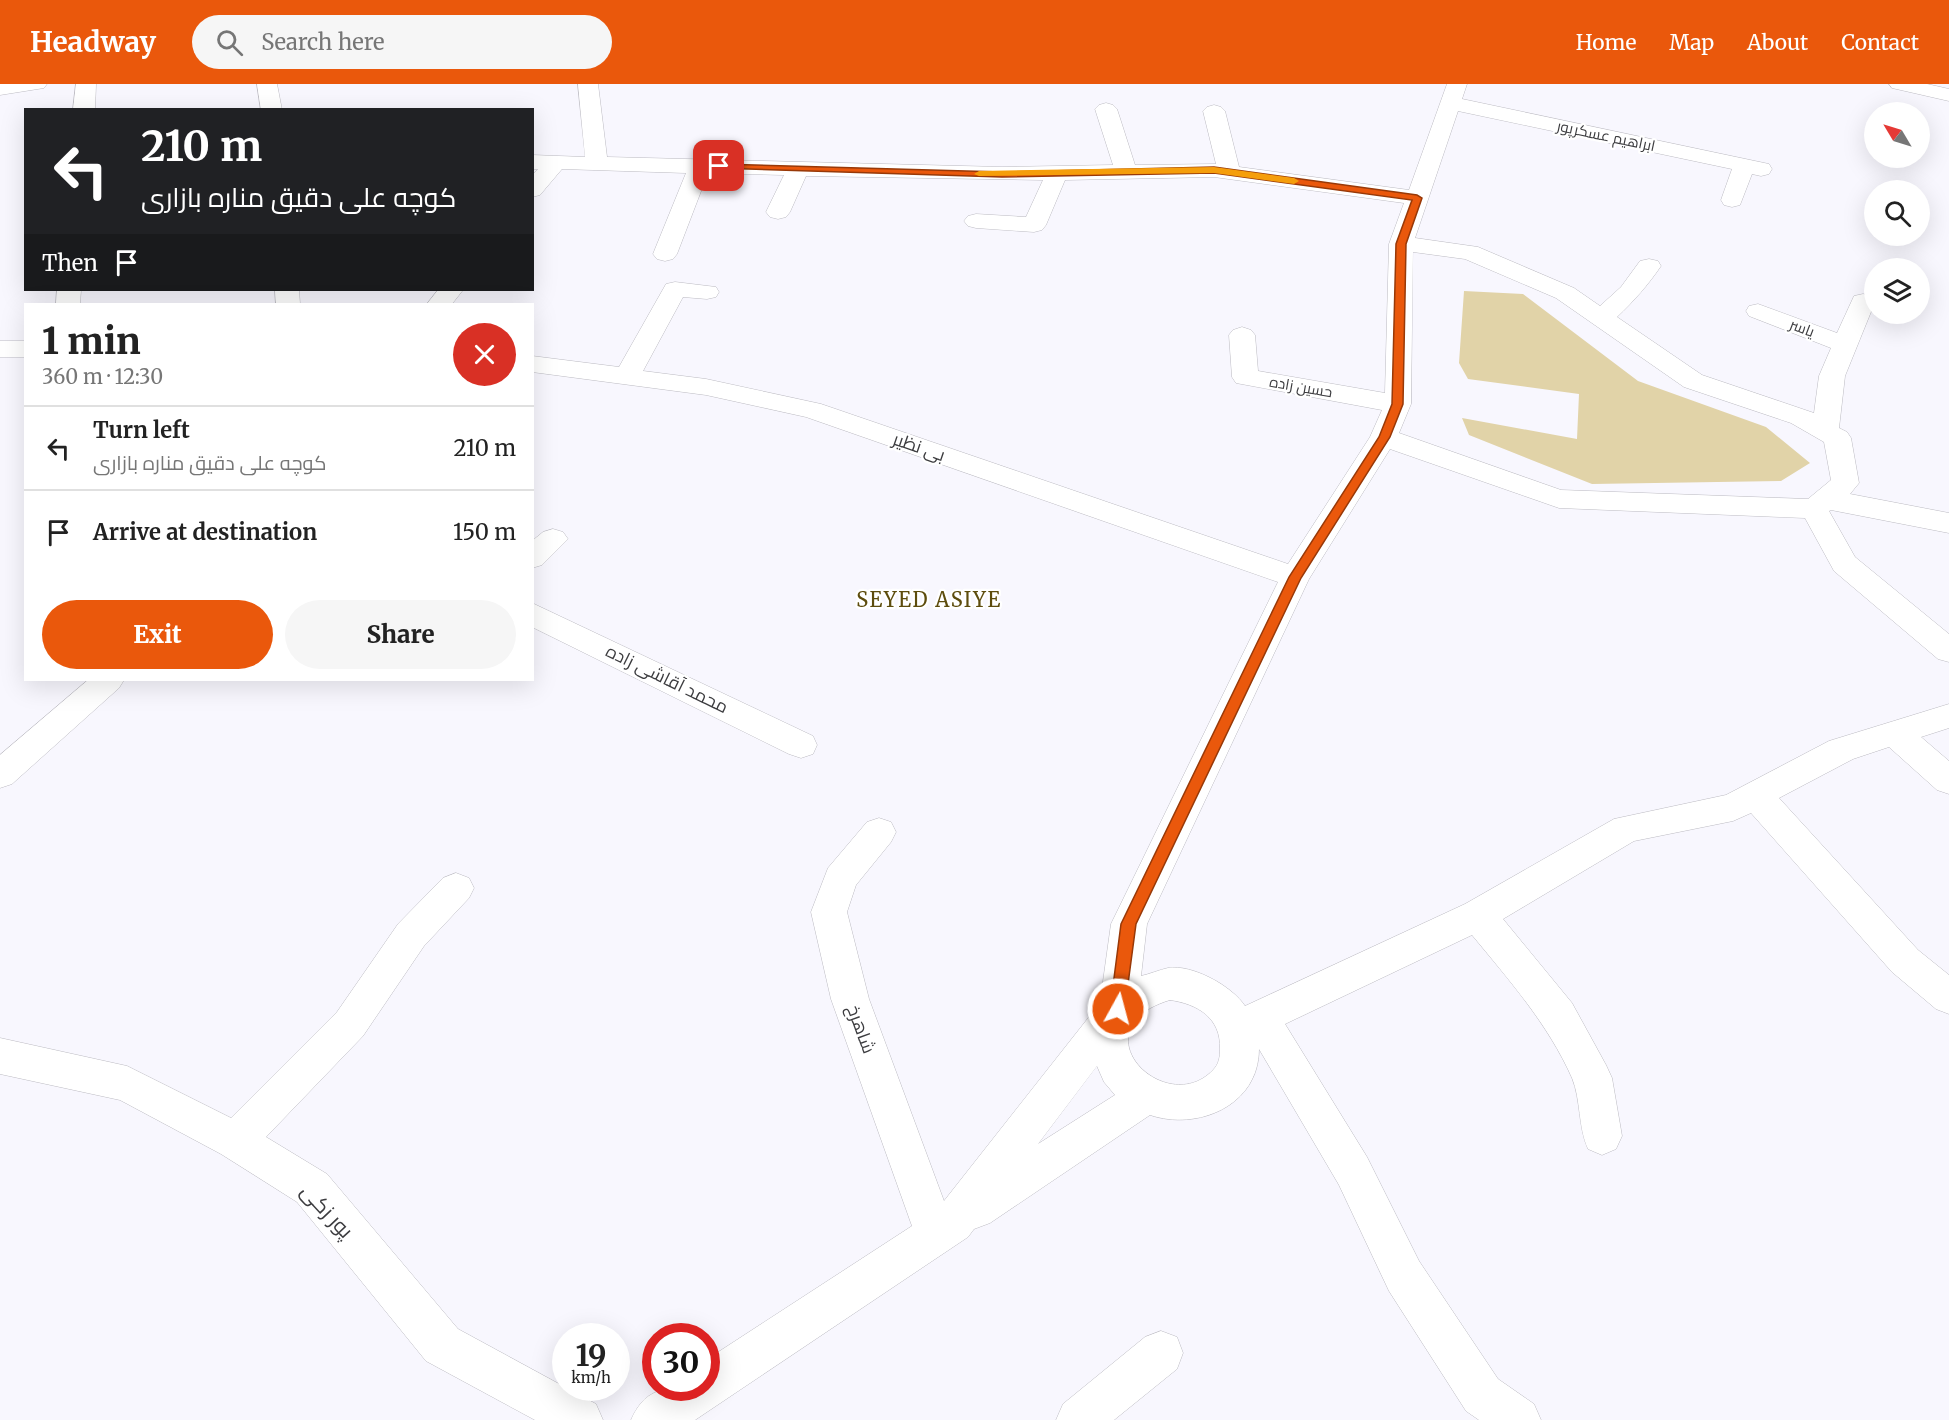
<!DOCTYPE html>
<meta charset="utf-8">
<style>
:root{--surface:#fff;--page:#f6f6f6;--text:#222;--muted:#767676;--line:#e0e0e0;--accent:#ea580c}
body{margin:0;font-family:Merriweather,Cairo,serif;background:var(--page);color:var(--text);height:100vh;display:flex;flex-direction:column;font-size:22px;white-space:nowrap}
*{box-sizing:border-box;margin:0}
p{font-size:20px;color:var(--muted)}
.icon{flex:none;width:33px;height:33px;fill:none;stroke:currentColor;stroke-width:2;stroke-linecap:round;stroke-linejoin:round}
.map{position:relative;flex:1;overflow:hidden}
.side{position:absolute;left:24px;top:219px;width:510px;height:378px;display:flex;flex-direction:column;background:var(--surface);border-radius:0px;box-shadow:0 6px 24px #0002}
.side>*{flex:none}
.hud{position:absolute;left:24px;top:24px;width:510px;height:183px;border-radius:0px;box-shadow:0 6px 24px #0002;background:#202124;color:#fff;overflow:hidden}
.needle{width:39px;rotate:308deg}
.buttons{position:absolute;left:1864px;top:18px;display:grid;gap:12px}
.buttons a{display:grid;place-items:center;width:66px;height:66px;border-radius:50%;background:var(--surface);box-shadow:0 6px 24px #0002;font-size:30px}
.speed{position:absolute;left:552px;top:1239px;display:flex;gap:12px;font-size:30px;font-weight:700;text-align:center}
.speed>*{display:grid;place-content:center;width:78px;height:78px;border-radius:50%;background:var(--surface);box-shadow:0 6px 24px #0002;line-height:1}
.speed small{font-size:15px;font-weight:400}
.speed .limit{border:9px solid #d22;background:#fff;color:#111}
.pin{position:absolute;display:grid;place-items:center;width:51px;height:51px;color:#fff;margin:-26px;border-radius:12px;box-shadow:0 3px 9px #0006}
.me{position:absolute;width:66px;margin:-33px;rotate:7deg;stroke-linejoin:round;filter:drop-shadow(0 0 4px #0008)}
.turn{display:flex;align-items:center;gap:21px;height:126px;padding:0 18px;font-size:27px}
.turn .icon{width:78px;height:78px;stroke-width:2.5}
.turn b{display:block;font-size:42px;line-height:51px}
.then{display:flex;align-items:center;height:57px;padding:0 18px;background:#0003;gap:12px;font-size:22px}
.round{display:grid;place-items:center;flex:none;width:63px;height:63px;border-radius:32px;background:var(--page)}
.summary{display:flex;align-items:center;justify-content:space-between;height:102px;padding:0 18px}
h1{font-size:36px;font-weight:800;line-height:45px}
.cta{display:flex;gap:12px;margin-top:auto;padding:12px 18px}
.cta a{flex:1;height:69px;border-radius:36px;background:var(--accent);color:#fff;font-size:24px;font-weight:800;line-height:69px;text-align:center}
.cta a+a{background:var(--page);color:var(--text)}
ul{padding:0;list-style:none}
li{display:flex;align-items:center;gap:18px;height:84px;padding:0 18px;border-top:2px solid var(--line)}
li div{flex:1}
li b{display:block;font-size:22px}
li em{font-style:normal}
header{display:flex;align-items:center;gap:36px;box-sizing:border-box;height:84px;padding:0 30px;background:var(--accent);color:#fff}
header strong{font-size:28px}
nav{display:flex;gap:33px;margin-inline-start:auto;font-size:21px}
.search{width:420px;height:54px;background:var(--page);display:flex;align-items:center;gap:15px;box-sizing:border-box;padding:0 21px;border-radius:33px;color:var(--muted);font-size:22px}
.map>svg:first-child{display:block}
.green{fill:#e1d3a8}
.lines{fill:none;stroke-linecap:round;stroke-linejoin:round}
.minor-casing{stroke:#bcbbc2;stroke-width:1}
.secondary-casing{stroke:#bcbbc2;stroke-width:1}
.minor{fill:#fff;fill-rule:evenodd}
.secondary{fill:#fff;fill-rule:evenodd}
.route{fill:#ea580c;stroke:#983908;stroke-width:1.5}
.slow{fill:#f59e0b}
.labels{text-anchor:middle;stroke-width:4.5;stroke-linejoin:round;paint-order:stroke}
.far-street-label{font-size:15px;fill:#3c3c3f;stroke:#fff}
.street-label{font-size:18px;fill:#3c3c3f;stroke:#fff}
.neighbourhood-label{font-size:20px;letter-spacing:1.5px;fill:#5d4c0d;stroke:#fff}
.near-street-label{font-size:21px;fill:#3c3c3f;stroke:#fff}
</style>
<header>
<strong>Headway</strong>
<div class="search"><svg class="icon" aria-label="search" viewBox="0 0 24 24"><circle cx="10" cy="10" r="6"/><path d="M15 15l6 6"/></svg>Search here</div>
<nav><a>Home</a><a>Map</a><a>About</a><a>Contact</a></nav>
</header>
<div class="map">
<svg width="1949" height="1336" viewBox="0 0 1949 1336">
<rect width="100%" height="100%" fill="#f8f7fe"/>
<path class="green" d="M1464,207L1523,210L1638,297L1766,343L1810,379L1781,397L1592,400L1469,351L1462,334L1577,355L1579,310L1468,295L1459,279Z"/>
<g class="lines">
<g class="minor-casing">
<g id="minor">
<path d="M76,0H96L95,26H73Z"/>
<path d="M257,0H277L282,26H261Z"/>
<path d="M578,0H598L607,73L1002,83L1113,81L1095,25L1099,21L1106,19L1113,21L1117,25L1135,81L1216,80L1203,27L1207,23L1214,21L1221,23L1225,27L1239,83L1409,106L1447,0H1467L1462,15L1769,80L1772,85L1769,90L1761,92L1752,90L1740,121L1732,123L1724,121L1721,116L1732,85L1458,27L1415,154L1478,163L1574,204L1600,222L1621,203L1640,177L1649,175L1658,177L1661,182C1648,201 1634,217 1617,233L1702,291L1814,329L1819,292L1831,264L1749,232L1746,227L1749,222L1758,220L1837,249L1854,212L1863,210L1872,212L1875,218L1845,292L1839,344L1847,348L1851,354L1859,399L1850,410L1949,429V449L1831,426L1829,427L1855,473L1949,550V578L1938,575L1834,487L1805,434L1559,424L1390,365L1309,495L1147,840L1141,892C1150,890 1159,886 1168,884C1192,880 1232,902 1245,922L1465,820L1614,735L1726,711L1829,657L1949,620V644L1921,653L1949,677V710L1937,706L1889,663L1853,675L1779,714L1918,866L1949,891V930L1936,925L1892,888L1751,729L1733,737L1634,757L1503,835L1572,919L1606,981L1612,994L1622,1052L1616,1065L1602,1071L1588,1065C1578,1043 1581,1016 1572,994C1548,940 1509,896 1472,851L1285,940L1367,1073L1419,1177L1498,1295L1534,1320L1541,1336H1479L1466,1327L1389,1207L1339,1101L1259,965C1259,1022 1197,1047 1150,1031L990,1139L974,1145L968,1153L695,1336H631C647,1299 672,1304 706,1304V1276L912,1142L831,915L811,828L828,784L867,738L879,734L891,738L896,748L891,758L856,801L847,828L869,915L944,1117L1100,919L1111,840L1278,498L806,333L706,311L532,288V272L619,283L666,200L675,198L716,203L719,208L716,213L707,215L683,213L643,287L706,295L821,320L1288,480L1370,353L1382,326L1236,299L1232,293L1229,251L1233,246L1242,243L1251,246L1255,251L1258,287L1385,309L1389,160L1404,119L1214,93L1065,96L1046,141L1042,146L1034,148L976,144L968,142L964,137L968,132L976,130L1026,133L1043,96L806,92L790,128L786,133L778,135L770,133L766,128L784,91L708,89L677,170L673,175L665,177L657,175L653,170L686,89L562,85L540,111L532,113V91L538,85H532V71L585,73ZM1413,168L1465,175L1556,214L1684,303L1791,339L1824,358L1831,396L1808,415L1561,406L1399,349L1411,320ZM1170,916C1198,920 1221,934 1220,965C1220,973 1219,980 1213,986C1166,1036 1074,945 1170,916ZM1097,982L1104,998L1115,1011L1038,1060Z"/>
<path d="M1889,0H1927L1949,5V17L1892,4Z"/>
<path d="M57,206H81L80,220H56Z"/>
<path d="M275,206H299L300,220H276Z"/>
<path d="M438,206H463L452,220H427Z"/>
<rect x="0" y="257" width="26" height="16"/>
<path d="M553,445L563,448L568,455L542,481L532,484V457L543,448Z"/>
<path d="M532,519L813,652L817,661L813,670L801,674L789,670L532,543Z"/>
<path d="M88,596H124L119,604L12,700L0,704V671Z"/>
<path d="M456,789L469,794L474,804L469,814L424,862L363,952L266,1053L327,1090L458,1245L596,1320L603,1336H535L426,1277L297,1118L221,1070L120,1016L0,990V954L127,982L231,1034L337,928L398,840L443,794Z"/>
<path d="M1161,1247L1177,1253L1183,1269L1177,1285L1114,1336H1056L1063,1320L1145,1253Z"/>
</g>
</g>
<g class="secondary-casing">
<path id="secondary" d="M0,0H47L44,4L0,11Z"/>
</g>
<use href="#minor" class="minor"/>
<use href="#secondary" class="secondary"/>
</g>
<path class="route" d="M719,80L1002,88L1214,83L1417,111L1422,114L1406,160L1403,320L1390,353L1301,494L1136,840L1124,930L1118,932L1113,930L1110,925L1121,840L1289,493L1379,353L1392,320L1396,160L1412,116L1214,89L1002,93L716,84V81Z"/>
<path class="slow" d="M1214,83L1294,94L1299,97L1294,100L1214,89L979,92L974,90L979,87Z"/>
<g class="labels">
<g class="far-street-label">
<text transform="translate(1606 52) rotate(12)" y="5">ابراهیم عسکرپور</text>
<text transform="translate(1802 244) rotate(21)" y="5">یاسر</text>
<text transform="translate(1301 303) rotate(10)" y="5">حسین زاده</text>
</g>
<g class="street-label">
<text transform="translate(919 363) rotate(19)" y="6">بی نظیر</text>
<text transform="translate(667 595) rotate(26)" y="6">محمد آقاشی زاده</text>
<text transform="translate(861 945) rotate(70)" y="6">شاهرخ</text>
</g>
<g class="neighbourhood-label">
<text x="929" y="523">SEYED ASIYE</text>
</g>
<g class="near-street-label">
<text transform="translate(327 1127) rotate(47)" y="7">پور زکی</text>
</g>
</g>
</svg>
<div class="buttons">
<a><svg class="needle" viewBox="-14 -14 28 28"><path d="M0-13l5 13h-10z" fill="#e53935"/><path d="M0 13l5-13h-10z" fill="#767676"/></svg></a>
<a><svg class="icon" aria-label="search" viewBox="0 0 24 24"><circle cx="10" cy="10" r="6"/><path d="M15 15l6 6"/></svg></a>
<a><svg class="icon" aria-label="layers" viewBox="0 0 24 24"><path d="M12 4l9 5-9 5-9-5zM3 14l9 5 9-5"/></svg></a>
</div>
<div class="speed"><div>19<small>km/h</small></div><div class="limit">30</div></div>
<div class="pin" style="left:719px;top:82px;background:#d93025"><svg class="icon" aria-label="arrive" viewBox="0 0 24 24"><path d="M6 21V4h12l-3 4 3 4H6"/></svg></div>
<svg class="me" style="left:1118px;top:925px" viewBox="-20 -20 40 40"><circle r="17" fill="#ea580c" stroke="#fff" stroke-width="3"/><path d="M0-11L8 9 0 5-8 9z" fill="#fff"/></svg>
<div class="hud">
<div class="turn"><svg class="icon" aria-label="left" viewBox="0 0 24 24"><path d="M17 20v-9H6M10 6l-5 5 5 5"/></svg><div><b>210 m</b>کوچه علی دقیق مناره بازاری</div></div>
<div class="then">Then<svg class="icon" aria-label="arrive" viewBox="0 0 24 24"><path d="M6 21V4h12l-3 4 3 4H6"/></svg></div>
</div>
<section class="side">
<div class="summary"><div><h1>1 min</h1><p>360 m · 12:30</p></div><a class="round" style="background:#d93025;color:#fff"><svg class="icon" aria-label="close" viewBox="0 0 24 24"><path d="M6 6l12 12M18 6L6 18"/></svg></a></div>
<ul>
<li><svg class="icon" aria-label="left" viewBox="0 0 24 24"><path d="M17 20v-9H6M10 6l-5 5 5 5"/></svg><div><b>Turn left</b><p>کوچه علی دقیق مناره بازاری</p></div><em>210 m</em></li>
<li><svg class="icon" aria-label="arrive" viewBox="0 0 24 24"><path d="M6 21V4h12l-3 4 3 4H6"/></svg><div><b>Arrive at destination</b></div><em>150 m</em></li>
</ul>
<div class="cta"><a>Exit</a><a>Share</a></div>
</section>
</div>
